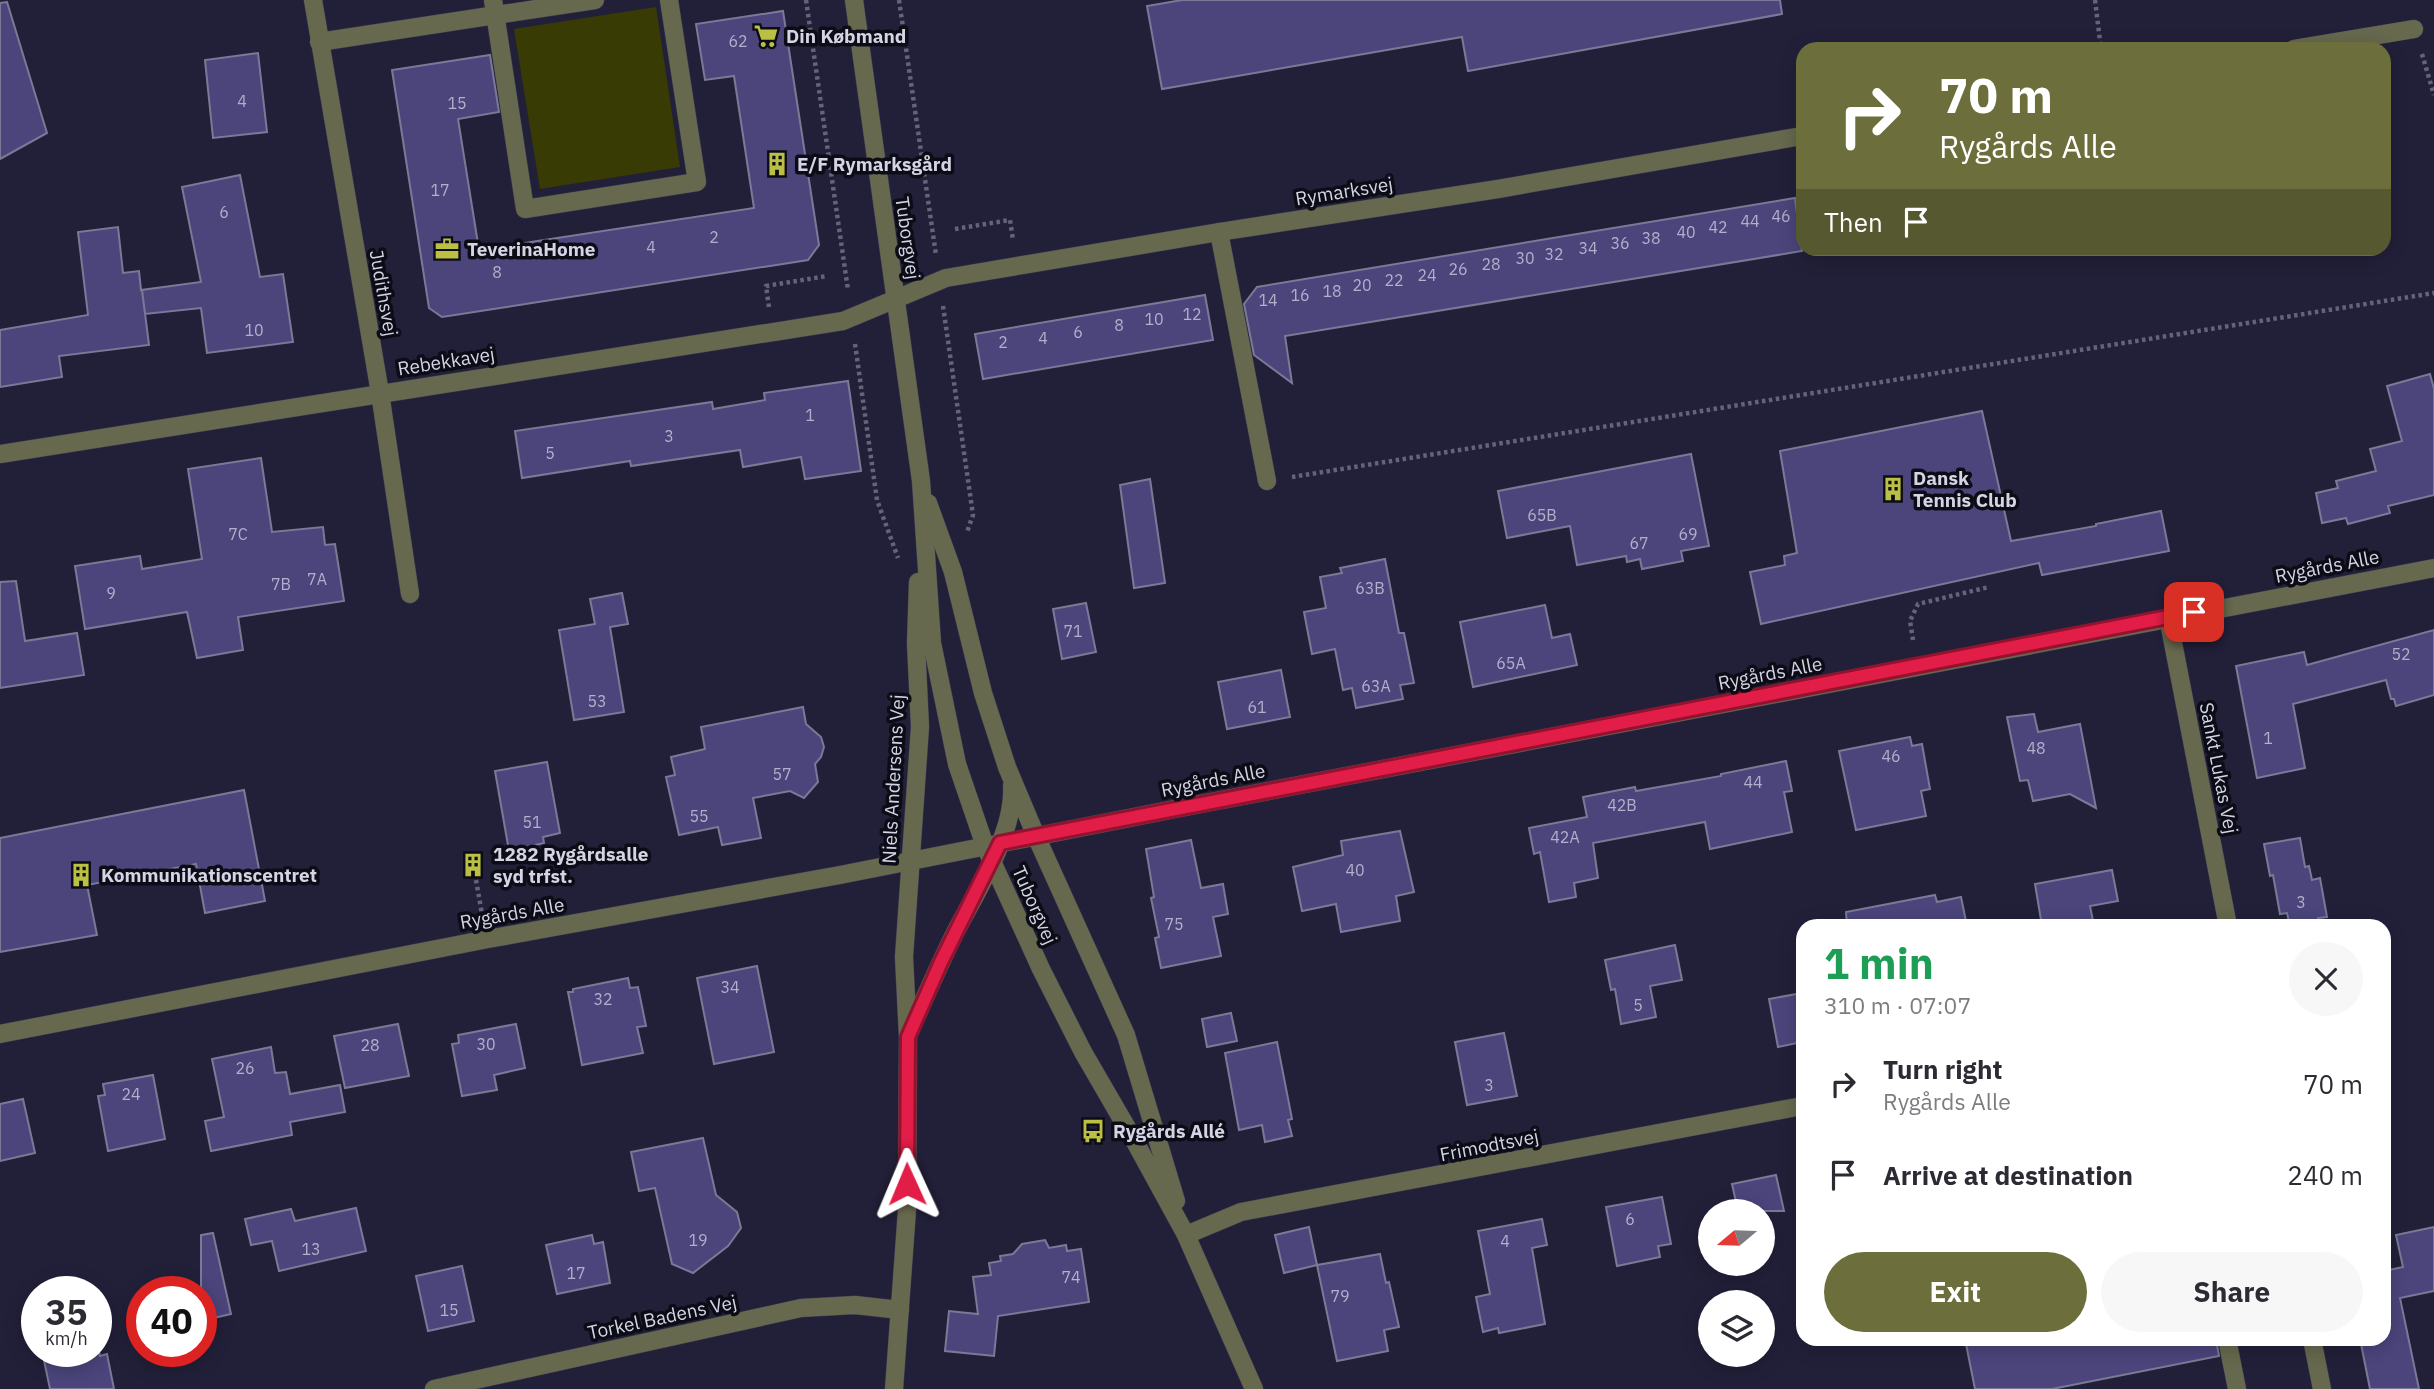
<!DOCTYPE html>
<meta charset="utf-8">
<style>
:root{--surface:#fff;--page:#f7f7f7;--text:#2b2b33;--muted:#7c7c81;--accent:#6c6e3b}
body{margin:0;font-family:"IBM Plex Sans",sans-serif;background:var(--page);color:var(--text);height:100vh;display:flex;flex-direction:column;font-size:26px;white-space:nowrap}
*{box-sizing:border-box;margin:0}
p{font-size:23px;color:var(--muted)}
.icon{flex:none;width:38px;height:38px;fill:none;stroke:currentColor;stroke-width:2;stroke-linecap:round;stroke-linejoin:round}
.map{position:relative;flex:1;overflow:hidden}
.drawer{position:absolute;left:1796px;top:919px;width:595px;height:427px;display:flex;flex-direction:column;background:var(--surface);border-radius:21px;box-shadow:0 4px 18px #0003}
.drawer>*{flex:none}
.top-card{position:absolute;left:1796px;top:42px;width:595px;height:214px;border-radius:21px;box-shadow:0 4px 18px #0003;background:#6c6e3b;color:#fff;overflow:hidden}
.needle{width:46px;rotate:251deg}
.controls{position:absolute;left:1698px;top:1199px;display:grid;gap:14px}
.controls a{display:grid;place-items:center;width:77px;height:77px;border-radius:50%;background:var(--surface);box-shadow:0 4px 18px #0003;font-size:35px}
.speed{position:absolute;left:21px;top:1276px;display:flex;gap:14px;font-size:35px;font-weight:700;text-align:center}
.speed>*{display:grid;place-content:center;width:91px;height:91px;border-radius:50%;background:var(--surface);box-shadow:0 4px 18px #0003;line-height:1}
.speed small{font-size:18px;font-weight:400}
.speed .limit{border:10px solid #d22;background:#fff;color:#111}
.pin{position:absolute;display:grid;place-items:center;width:60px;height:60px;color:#fff;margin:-30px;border-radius:14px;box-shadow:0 4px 10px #0006}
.me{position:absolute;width:77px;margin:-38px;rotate:359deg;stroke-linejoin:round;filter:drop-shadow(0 0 5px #0008)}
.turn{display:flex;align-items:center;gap:24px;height:147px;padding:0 28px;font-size:32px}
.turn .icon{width:91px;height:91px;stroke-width:2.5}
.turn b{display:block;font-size:49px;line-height:60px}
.then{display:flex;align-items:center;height:66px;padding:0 28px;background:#0003;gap:14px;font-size:26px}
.round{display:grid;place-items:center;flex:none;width:74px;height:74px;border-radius:37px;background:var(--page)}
.summary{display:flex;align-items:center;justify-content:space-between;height:119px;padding:0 28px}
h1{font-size:42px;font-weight:700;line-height:52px;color:#1e9e55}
.button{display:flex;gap:14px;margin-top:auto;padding:14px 28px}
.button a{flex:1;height:80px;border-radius:42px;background:var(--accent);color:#fff;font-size:28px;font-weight:700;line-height:80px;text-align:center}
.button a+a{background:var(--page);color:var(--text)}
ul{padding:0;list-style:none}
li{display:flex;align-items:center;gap:21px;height:91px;padding:0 28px}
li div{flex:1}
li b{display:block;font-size:26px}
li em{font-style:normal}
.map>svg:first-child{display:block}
.green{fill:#393b04}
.building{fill:#4b457c;stroke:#7a7997;stroke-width:2}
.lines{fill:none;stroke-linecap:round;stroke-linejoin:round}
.minor-casing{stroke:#3e3d55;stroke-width:19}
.path{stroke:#646379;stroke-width:4.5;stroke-dasharray:3.5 3.5;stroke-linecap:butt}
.minor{stroke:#67694e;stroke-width:18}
.route-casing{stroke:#92132f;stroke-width:18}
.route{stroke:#e11d48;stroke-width:12}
.labels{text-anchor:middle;stroke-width:7;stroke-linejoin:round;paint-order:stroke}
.number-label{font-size:16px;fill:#b2b0cb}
.poi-label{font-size:19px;font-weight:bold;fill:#d4d4e5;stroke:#0c0c16;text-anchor:start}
.street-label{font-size:19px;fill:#d4d4e5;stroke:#0c0c16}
</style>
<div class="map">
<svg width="2434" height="1389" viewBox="0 0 2434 1389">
<rect width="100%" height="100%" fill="#222039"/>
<path class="green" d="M656,7L680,167L540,189L514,29Z"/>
<g class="building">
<path d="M1182,0H1780L1782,14L1468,71L1462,37L1162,89L1147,6Z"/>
<path d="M7,2L47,133L0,159V3Z"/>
<path d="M783,11L819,245L808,260L442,317L429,308L392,70L490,55L499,112L458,119L479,250L754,208L734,76L705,80L696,24Z"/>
<path d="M258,53L267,132L213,138L205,60Z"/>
<path d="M240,175L260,277L283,274L293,342L207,353L201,308L145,314L142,290L149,345L59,356L62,377L0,387V330L88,315L78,232L118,227L123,273L139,271L141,290L201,282L182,187Z"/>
<path d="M1795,198L1802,251L1285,336L1292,383L1254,355L1244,304L1257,287Z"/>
<path d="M1205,295L1213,340L983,379L975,334Z"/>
<path d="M2430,374L2434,389V495L2388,506L2390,513L2348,524L2346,518L2322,523L2316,493L2338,488L2336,481L2376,471L2370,449L2402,441L2387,386Z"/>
<path d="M848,381L861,471L805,479L801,457L743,467L740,450L631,466L630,461L522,478L515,431L712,402L713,409L765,400L764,393Z"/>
<path d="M1982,411L2011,541L2096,526V524L2161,511L2169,551L2042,575L2039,563L1761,624L1750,572L1785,565L1784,556L1797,553L1780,451Z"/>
<path d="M1691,454L1709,546L1681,551L1683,561L1642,569L1640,559L1627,562L1626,556L1577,565L1570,526L1507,538L1498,491Z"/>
<path d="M261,458L272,532L323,527L325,545L335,544L344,601L238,617L243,650L197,658L187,612L85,629L75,566L140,556L142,569L202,559L188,469Z"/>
<path d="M1150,479L1165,583L1134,588L1120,485Z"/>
<path d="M1385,559L1399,633H1404L1414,683L1400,685L1403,699L1356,708L1352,688L1343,690L1335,649L1312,654L1304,612L1326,608L1320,577L1342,573L1340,568Z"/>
<path d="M16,581L25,641L77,633L84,675L0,688V582Z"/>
<path d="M622,593L628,624L610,627L624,712L574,720L559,630L595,624L590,599Z"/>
<path d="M1086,603L1096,652L1062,659L1053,609Z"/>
<path d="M1545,605L1552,638L1570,634L1577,665L1473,687L1460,622Z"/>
<path d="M2434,630V695L2396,706L2394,699H2391L2386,680L2293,704L2305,768L2257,778L2236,666L2304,652L2307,665Z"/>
<path d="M1281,670L1290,717L1227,729L1218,682Z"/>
<path d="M803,707L806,724L821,737L824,747L821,757L815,764L818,782L804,798L790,791L753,798L761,838L722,845L718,827L679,835L666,777L675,775L671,757L705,749L701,727Z"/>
<path d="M2034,714L2038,732L2080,724L2096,808L2070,794L2033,801L2028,780L2020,781L2007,717Z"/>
<path d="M1910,737L1912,746L1922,744L1930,789L1921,791L1926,816L1856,830L1839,751Z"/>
<path d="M1786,761L1792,791L1784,792L1792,832L1710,849L1705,822L1593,843L1598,878L1574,883L1576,897L1549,902L1540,852L1534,854L1529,828L1587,817L1583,797L1635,787L1636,791L1721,776V774Z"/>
<path d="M547,762L560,833L543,837L544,843L509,851L495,771Z"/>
<path d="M244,790L265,901L205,913L196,864L87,885L97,935L0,952V838Z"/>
<path d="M1400,831L1414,892L1396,896L1400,921L1341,932L1336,904L1302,911L1293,867L1343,855L1341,841Z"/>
<path d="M2300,838L2305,867L2309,866L2312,880L2320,878L2327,917L2318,918L2320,926H2290L2287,913L2280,914L2273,875L2270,876L2264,844Z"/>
<path d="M1191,840L1201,888L1223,884L1228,914L1213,917L1221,956L1161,968L1155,938L1159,937L1151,898L1154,897L1146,849Z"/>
<path d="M2112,870L2118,901L2090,906L2094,926H2042L2035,884Z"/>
<path d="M1935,895L1937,902L1961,897L1967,926H1847L1846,912Z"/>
<path d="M1675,945L1682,980L1650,986L1656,1017L1621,1024L1615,989L1611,990L1605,960Z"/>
<path d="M757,966L774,1052L714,1064L697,978Z"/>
<path d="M628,978L630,988L638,987L646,1026L637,1027L643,1053L582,1065L568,992H573V989Z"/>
<path d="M1802,993V1042L1778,1047L1769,999Z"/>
<path d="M1231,1013L1237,1041L1207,1047L1202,1019Z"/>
<path d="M398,1024L409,1076L345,1088L334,1036Z"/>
<path d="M516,1024L525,1068L494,1075L497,1090L462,1096L452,1044L459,1043L458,1035Z"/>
<path d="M1504,1033L1517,1096L1467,1105L1455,1042Z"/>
<path d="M1277,1042L1292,1119L1288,1120L1292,1136L1265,1142L1262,1125L1239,1130L1225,1053Z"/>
<path d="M271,1047L275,1073L286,1072L290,1094L340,1085L345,1112L290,1122L292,1135L211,1151L205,1121L224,1117L212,1059Z"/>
<path d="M153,1075L165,1139L108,1151L98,1096L105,1095L103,1084Z"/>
<path d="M23,1099L35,1153L0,1161V1104Z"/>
<path d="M703,1138L716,1195L737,1212L741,1228L728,1246L693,1273L672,1264L655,1188L639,1191L631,1152Z"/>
<path d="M1776,1175L1784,1211H1738L1732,1184Z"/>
<path d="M1662,1197L1671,1244L1658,1246L1660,1257L1617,1266L1606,1207Z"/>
<path d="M356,1208L366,1251L279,1271L272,1241L251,1245L245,1219L291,1209L295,1221Z"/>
<path d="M1542,1219L1547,1245L1532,1248L1545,1324L1499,1333L1498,1328L1483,1332L1476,1297L1490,1294L1478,1231Z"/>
<path d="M1309,1227L1317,1265L1380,1254L1386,1283L1389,1282L1399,1327L1384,1330L1388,1351L1337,1361L1317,1265L1284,1273L1275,1235Z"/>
<path d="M2434,1227V1291L2400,1298L2419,1389H2370L2360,1339H2384V1271L2403,1267L2396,1235Z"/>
<path d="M213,1233L231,1314L201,1321V1235Z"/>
<path d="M592,1235L594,1244L603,1242L610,1283L557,1294L546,1245Z"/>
<path d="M1045,1240L1049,1248L1066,1245L1067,1251L1081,1249L1089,1302L998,1316L994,1356L945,1351L949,1311L978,1314L973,1277L991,1275L989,1263L1001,1261L1000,1256L1013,1254L1022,1244Z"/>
<path d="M462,1266L474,1321L428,1331L416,1276Z"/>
<path d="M1965,1339H2216L2219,1356L2052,1389H1975Z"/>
<path d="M42,1351H99L100,1356L107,1354L114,1389H50Z"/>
</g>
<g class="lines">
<g class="minor-casing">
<g id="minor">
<path d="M313,0L380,393L410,594"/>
<path d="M493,0L525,209L697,182L669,0"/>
<path d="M854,0L921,481L932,643L957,764L985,846L1041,969L1083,1052L1134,1140L1186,1235L1254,1389"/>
<path d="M319,42L595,0"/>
<path d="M2294,49L2414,29"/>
<path d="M1219,232L1267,481"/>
<path d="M0,454L843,321L946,278L1219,232L1498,189L1802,136"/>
<path d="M928,503L953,572L983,693L1007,767L1036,836L1126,1035L1176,1201"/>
<path d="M2168,617L2228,926"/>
<path d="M909,1033C924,1000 938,967 954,935C975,893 1015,834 1012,786"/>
<path d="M0,1034L488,939L840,875L1190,806L2434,568"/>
<path d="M1186,1235L1241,1212L1802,1106"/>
<path d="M2227,1339L2237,1389"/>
<path d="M2312,1339L2322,1389"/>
<path d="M434,1389L801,1308L855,1305L900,1310"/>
<path d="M894,1389L907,1210L908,1037L904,957L920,727L916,643L918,582"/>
</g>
</g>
<g class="path">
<path d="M806,0L848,290"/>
<path d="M899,0L936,255"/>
<path d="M2095,0L2101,49"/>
<path d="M2422,54L2434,95"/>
<path d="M955,229L1010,220L1013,240"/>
<path d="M943,306L973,515L967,532"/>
<path d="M769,307L766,286L827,276"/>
<path d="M855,344L877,500L898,558"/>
<path d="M1292,477L2434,293"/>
<path d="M1913,640L1910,621L1918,604L1989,587"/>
<path d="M476,880L482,914"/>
</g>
<use href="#minor" class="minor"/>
</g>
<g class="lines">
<g class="route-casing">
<path id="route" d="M907,1184L908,1037L941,962L1000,843L2194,612"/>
</g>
<use href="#route" class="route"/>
</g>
<defs>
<g id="supermarket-bare" transform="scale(1.89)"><path d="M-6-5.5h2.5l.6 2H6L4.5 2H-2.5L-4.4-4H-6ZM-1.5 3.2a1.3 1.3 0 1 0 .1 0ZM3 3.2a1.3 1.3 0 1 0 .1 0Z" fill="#bbc044" stroke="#0c0c16" stroke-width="2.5" paint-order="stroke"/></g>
<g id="building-bare" transform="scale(1.89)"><path d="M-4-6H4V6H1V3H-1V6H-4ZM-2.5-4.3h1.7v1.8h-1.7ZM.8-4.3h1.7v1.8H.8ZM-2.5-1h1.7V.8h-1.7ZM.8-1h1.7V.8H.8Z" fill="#bbc044" stroke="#0c0c16" stroke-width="2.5" paint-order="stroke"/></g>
<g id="office-bare" transform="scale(1.89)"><path d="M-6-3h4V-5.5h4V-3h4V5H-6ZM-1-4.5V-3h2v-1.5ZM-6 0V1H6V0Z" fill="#bbc044" stroke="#0c0c16" stroke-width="2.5" paint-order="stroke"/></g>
<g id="bus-bare" transform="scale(1.89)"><path d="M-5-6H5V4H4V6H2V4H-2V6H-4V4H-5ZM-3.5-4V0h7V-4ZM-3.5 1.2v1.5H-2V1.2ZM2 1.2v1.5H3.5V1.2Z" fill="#bbc044" stroke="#0c0c16" stroke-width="2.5" paint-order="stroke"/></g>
</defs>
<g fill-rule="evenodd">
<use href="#supermarket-bare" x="766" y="36"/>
<use href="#building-bare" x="777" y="164"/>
<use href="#office-bare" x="447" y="249"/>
<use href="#building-bare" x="1893" y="489"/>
<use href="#building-bare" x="473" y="865"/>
<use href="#building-bare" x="81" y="875"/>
<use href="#bus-bare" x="1093" y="1131"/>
</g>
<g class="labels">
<g class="number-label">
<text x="738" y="47">62</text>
<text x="242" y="107">4</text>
<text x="457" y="109">15</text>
<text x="440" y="196">17</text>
<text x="224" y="218">6</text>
<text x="1781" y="222">46</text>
<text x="1750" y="227">44</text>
<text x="1718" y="233">42</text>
<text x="1686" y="238">40</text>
<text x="714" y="243">2</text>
<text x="1651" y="244">38</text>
<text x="1620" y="249">36</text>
<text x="651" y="253">4</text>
<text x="1588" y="254">34</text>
<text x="1554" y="260">32</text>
<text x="1525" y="264">30</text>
<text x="1491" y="270">28</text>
<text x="1458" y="275">26</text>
<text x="497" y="278">8</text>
<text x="1427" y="281">24</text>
<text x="1394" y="286">22</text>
<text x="1362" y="291">20</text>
<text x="1332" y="297">18</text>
<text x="1300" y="301">16</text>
<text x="1268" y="306">14</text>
<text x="1192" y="320">12</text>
<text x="1154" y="325">10</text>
<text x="1119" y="331">8</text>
<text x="254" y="336">10</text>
<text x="1078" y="338">6</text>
<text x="1043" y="344">4</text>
<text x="1003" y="348">2</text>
<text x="810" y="421">1</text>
<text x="669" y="442">3</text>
<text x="550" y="459">5</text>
<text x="1542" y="521">65B</text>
<text x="238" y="540">7C</text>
<text x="1688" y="540">69</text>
<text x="1639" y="549">67</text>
<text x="317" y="585">7A</text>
<text x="281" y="590">7B</text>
<text x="1370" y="594">63B</text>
<text x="111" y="599">9</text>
<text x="1073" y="637">71</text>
<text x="2401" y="660">52</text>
<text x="1511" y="669">65A</text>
<text x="1376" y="692">63A</text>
<text x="597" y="707">53</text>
<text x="1257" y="713">61</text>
<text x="2268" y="744">1</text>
<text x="2036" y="754">48</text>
<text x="1891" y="762">46</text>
<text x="782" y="780">57</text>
<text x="1753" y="788">44</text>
<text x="1622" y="811">42B</text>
<text x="699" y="822">55</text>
<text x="532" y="828">51</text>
<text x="1565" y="843">42A</text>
<text x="1355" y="876">40</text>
<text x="2301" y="908">3</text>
<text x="1174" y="930">75</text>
<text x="730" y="993">34</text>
<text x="603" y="1005">32</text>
<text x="1638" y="1011">5</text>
<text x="486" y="1050">30</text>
<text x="370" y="1051">28</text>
<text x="245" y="1074">26</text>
<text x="1489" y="1091">3</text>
<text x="131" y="1100">24</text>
<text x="1630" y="1225">6</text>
<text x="698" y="1246">19</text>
<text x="1505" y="1247">4</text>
<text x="311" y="1255">13</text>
<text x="576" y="1279">17</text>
<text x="1071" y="1283">74</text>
<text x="1340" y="1302">79</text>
<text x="449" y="1316">15</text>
</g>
<g class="poi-label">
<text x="786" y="43">Din Købmand</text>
<text x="797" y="171">E/F Rymarksgård</text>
<text x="467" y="256">TeverinaHome</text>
<text x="1913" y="485">Dansk<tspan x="1913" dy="22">Tennis Club</tspan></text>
<text x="493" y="861">1282 Rygårdsalle<tspan x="493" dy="22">syd trfst.</tspan></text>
<text x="101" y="882">Kommunikationscentret</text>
<text x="1113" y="1138">Rygårds Allé</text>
</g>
<g class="street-label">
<text transform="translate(1344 191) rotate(-9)" y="7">Rymarksvej</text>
<text transform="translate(908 238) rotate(82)" y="7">Tuborgvej</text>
<text transform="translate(384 293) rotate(80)" y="7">Judithsvej</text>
<text transform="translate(446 361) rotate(-9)" y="7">Rebekkavej</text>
<text transform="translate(2327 566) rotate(-11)" y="7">Rygårds Alle</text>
<text transform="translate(1770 673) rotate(-11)" y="7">Rygårds Alle</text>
<text transform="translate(2219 768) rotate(79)" y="7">Sankt Lukas Vej</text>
<text transform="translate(893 779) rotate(-87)" y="7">Niels Andersens Vej</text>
<text transform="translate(1213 780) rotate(-11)" y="7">Rygårds Alle</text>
<text transform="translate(1035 905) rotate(66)" y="7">Tuborgvej</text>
<text transform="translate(512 913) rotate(-10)" y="7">Rygårds Alle</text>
<text transform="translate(1489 1145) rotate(-11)" y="7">Frimodtsvej</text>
<text transform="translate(662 1317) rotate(-12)" y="7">Torkel Badens Vej</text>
</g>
</g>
</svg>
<div class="controls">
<a><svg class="needle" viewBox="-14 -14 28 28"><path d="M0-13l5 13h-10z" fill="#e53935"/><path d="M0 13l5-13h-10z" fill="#7c7c81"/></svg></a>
<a><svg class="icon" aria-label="layers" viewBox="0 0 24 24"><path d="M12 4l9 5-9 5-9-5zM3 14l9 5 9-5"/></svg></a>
</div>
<div class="speed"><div>35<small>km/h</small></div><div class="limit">40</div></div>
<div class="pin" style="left:2194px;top:612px;background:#d93025"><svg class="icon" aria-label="arrive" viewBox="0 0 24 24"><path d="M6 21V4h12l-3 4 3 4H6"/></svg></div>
<svg class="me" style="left:907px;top:1184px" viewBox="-20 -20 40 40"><path d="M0-17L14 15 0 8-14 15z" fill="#e11d48" stroke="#fff" stroke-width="4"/></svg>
<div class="top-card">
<div class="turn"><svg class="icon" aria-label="right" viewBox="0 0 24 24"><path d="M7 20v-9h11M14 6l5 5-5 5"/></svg><div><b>70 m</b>Rygårds Alle</div></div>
<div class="then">Then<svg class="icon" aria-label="arrive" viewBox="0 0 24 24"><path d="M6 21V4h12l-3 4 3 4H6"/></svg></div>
</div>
<section class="drawer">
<div class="summary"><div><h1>1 min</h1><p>310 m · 07:07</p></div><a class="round"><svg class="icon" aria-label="close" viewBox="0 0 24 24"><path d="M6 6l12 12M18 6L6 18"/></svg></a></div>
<ul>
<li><svg class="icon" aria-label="right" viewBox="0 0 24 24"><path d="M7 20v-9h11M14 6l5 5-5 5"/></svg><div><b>Turn right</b><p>Rygårds Alle</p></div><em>70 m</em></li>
<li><svg class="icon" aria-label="arrive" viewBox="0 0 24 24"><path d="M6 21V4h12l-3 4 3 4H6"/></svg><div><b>Arrive at destination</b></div><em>240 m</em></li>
</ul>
<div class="button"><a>Exit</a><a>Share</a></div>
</section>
</div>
